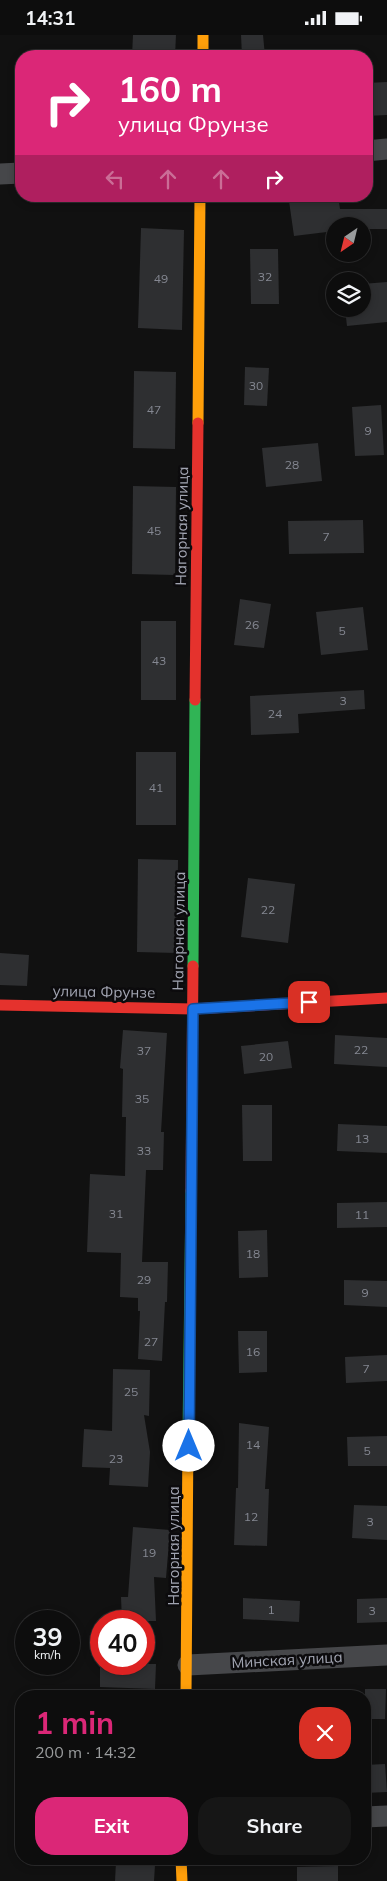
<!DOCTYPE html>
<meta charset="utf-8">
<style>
:root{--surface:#0d0d0d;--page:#161616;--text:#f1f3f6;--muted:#9a9c9d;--line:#2d2d2e;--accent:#db2777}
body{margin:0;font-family:Mulish,sans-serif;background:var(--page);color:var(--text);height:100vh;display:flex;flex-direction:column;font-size:19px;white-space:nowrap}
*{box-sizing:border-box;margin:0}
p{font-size:16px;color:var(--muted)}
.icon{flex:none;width:28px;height:28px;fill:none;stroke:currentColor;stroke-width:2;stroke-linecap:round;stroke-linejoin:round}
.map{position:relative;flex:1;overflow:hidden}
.panel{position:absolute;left:15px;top:1655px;width:356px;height:175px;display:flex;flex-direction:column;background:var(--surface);border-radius:20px;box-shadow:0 2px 8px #0003,0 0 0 1px var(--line)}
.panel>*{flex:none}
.banner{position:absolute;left:15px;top:15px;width:358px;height:152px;border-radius:20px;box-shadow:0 2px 8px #0003,0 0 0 1px var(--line);background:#db2777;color:#fff;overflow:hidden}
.needle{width:32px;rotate:215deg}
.buttons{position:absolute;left:326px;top:182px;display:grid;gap:10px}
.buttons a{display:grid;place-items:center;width:45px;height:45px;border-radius:50%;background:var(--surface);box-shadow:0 2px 8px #0003,0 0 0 1px var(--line);font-size:25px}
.speed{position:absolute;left:15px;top:1575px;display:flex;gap:10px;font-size:25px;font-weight:700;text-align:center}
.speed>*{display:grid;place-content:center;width:65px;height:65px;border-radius:50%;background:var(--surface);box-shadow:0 2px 8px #0003,0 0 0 1px var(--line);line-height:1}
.speed small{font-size:12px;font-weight:400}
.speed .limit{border:8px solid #d22;background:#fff;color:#111}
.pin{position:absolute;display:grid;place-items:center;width:42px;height:42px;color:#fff;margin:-21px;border-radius:10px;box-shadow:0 2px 8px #0006}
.me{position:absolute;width:55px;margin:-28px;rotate:0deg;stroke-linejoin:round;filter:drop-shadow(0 0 4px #0008)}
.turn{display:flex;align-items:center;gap:18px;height:105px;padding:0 20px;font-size:22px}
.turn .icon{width:65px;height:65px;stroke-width:2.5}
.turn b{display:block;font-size:35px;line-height:42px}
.lanes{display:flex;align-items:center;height:48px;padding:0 20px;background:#0003;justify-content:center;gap:25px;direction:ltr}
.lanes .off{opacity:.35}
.round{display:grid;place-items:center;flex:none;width:52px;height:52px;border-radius:20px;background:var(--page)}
.summary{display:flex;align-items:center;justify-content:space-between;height:85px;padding:0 20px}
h1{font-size:30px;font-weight:700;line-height:38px;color:var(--accent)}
.primary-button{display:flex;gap:10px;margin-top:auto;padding:10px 20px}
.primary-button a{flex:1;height:58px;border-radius:20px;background:var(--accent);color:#fff;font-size:20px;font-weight:700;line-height:58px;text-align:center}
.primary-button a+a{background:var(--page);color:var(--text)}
.status{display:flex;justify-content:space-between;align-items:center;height:35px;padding:0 25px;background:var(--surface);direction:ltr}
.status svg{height:14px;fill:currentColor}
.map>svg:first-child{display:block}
.building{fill:#2e2f31}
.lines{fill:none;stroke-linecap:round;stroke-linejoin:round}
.street{stroke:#46474a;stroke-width:21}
.fast{stroke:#30b455;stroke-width:11}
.slow{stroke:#ff9f0a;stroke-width:11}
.jam{stroke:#e5322d;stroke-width:11}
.route-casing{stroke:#114b97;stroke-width:12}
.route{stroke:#1a73e8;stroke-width:9}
.labels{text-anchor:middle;stroke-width:5;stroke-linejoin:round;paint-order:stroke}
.number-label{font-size:12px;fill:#858892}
.street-label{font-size:15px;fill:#a2a5b2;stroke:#0c0b0d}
</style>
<div class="status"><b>14:31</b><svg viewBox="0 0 49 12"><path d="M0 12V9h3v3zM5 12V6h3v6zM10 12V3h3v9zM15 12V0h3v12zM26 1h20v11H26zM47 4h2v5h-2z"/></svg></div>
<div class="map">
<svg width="387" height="1846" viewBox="0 0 387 1846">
<rect width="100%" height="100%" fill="#111"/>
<g class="building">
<path d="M133,0H176L175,21H132Z"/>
<path d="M241,0H263L265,21H242Z"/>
<path d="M387,47V80L366,81V48Z"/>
<path d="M325,161H338L340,174H387V194H362V191H335V196L294,201L289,166Z"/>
<path d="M141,193L184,195L182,295L138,293Z"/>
<path d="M250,214H278L279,269H251Z"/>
<path d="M387,247V287L347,291L345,274H362V249Z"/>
<path d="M245,332L269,333L267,371L244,370Z"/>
<path d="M134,336L176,337L175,414L133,413Z"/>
<path d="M381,370L384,420L355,421L352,372Z"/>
<path d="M318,408L322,446L266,452L262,413Z"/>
<path d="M133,451L176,452L175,540L132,539Z"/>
<path d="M363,485L364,518L289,519L288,486Z"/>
<path d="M240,564L271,569L264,613L234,610Z"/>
<path d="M363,572L368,615L321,620L316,577Z"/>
<rect x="141" y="586" width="35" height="79"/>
<path d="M364,655L365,674L298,679L299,698L251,700L250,661Z"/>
<rect x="136" y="717" width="40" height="73"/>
<path d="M138,824L178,825L177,918L137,917Z"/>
<path d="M248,843L295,849L288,908L241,902Z"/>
<path d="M0,918L29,920L27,951L0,950Z"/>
<path d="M123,995L167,998L161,1097H164L163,1135H146L142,1227H168L167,1267H165L162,1326L138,1324L140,1276H138V1263L120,1262L121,1218L87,1217L90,1139L125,1141L126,1082H122L123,1034L120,1033Z"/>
<path d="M335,1000L387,1003V1032L334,1029Z"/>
<path d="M288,1006L292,1033L244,1039L241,1011Z"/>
<path d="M242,1070H272V1126H243Z"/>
<path d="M338,1089L387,1091V1118L337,1116Z"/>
<path d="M387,1167V1192L337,1193V1168Z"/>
<path d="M267,1195L268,1242L239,1243L238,1196Z"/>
<path d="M344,1245L387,1246V1272L344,1270Z"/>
<path d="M238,1296H267V1337L239,1338Z"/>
<path d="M387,1320V1346L346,1348L345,1322Z"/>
<path d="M113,1334L150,1335L149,1381L144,1380L150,1417L148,1452L109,1450L110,1433L82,1432L84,1394L112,1396Z"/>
<path d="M239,1388L269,1392L265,1454H269L267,1511L234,1510L236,1453H238Z"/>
<path d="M387,1401V1431H348L347,1402Z"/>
<path d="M354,1470L387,1471V1505L352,1503Z"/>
<path d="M133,1492L170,1495L166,1543L154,1542L156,1586H122L121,1562H128Z"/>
<path d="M243,1563L300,1566L299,1587L243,1584Z"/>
<path d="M387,1563V1587L357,1588V1564Z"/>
<path d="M100,1629H156L155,1654L100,1652Z"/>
<path d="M365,1654H386L385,1684H365Z"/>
<path d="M385,1729L387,1757L365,1758V1730Z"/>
<path d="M116,1827L155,1830L154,1846H115Z"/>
<path d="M338,1831V1846H297V1832Z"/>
</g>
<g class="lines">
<g class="street">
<path d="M366,116L387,114"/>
<path d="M0,139L21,138"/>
<path d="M188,1630L387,1620"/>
<path d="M365,1782L387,1781"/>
</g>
<g class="fast">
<path d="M193,931L195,665"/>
<path d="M188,1400L191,1156"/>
</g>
<g class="slow">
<path d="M203,0V21"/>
<path d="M198,388L200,161"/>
<path d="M186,1661L188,1400"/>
<path d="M181,1824L182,1846"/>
</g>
<g class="jam">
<path d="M195,665L198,388"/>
<path d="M0,970L193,974L387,963"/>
<path d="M191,1156L193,931"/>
</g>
</g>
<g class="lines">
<g class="route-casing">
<path id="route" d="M189,1411L193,974L309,967"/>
</g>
<use href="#route" class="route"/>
</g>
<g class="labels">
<g class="number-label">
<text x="265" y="246">32</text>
<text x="161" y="248">49</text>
<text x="256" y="355">30</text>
<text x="154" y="379">47</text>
<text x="368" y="400">9</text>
<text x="292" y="434">28</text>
<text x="154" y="500">45</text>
<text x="326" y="506">7</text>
<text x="252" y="594">26</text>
<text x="342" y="600">5</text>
<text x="159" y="630">43</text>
<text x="343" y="670">3</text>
<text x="275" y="683">24</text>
<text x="156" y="757">41</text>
<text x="268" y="879">22</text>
<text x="361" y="1019">22</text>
<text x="144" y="1020">37</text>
<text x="266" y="1026">20</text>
<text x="142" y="1068">35</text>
<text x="362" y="1108">13</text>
<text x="144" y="1120">33</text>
<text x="116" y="1183">31</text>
<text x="362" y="1184">11</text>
<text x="253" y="1223">18</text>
<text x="144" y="1249">29</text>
<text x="365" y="1262">9</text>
<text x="151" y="1311">27</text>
<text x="253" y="1321">16</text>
<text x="366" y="1338">7</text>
<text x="131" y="1361">25</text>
<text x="253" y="1414">14</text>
<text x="367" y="1420">5</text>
<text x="116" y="1428">23</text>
<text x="251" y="1486">12</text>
<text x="370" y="1491">3</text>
<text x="149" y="1522">19</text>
<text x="271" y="1579">1</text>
<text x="372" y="1580">3</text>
</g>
<g class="street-label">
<text transform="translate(182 491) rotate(-89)" y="5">Нагорная улица</text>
<text transform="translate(179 896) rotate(-89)" y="5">Нагорная улица</text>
<text transform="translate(104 957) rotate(1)" y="5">улица Фрунзе</text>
<text transform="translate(174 1511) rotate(-90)" y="5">Нагорная улица</text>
<text transform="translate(287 1625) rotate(-3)" y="5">Минская улица</text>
</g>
</g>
</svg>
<div class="buttons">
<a><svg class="needle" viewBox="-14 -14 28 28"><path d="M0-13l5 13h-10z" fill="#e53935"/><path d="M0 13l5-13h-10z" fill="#9a9c9d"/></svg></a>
<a><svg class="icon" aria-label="layers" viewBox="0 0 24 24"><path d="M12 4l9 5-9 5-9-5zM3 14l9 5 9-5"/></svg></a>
</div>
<div class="speed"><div>39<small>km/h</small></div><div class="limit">40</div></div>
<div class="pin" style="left:309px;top:967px;background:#d93025"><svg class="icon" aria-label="arrive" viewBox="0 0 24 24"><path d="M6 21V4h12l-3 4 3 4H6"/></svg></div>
<svg class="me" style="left:189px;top:1411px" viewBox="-20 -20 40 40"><circle r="19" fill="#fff"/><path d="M0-13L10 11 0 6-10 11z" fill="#1a73e8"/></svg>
<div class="banner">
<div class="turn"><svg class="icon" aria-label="right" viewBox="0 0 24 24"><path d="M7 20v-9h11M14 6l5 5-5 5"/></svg><div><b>160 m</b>улица Фрунзе</div></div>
<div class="lanes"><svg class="icon off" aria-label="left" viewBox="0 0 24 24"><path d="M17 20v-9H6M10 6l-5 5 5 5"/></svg><svg class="icon off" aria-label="ahead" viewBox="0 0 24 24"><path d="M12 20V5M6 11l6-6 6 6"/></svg><svg class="icon off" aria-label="ahead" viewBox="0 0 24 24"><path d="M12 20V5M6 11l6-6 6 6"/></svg><svg class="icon" aria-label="right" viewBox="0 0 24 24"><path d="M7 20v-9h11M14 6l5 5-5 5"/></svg></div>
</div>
<section class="panel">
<div class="summary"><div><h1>1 min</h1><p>200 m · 14:32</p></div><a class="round" style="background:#d93025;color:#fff"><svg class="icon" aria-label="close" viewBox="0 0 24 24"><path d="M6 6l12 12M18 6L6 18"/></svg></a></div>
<div class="primary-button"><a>Exit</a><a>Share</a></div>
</section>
</div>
